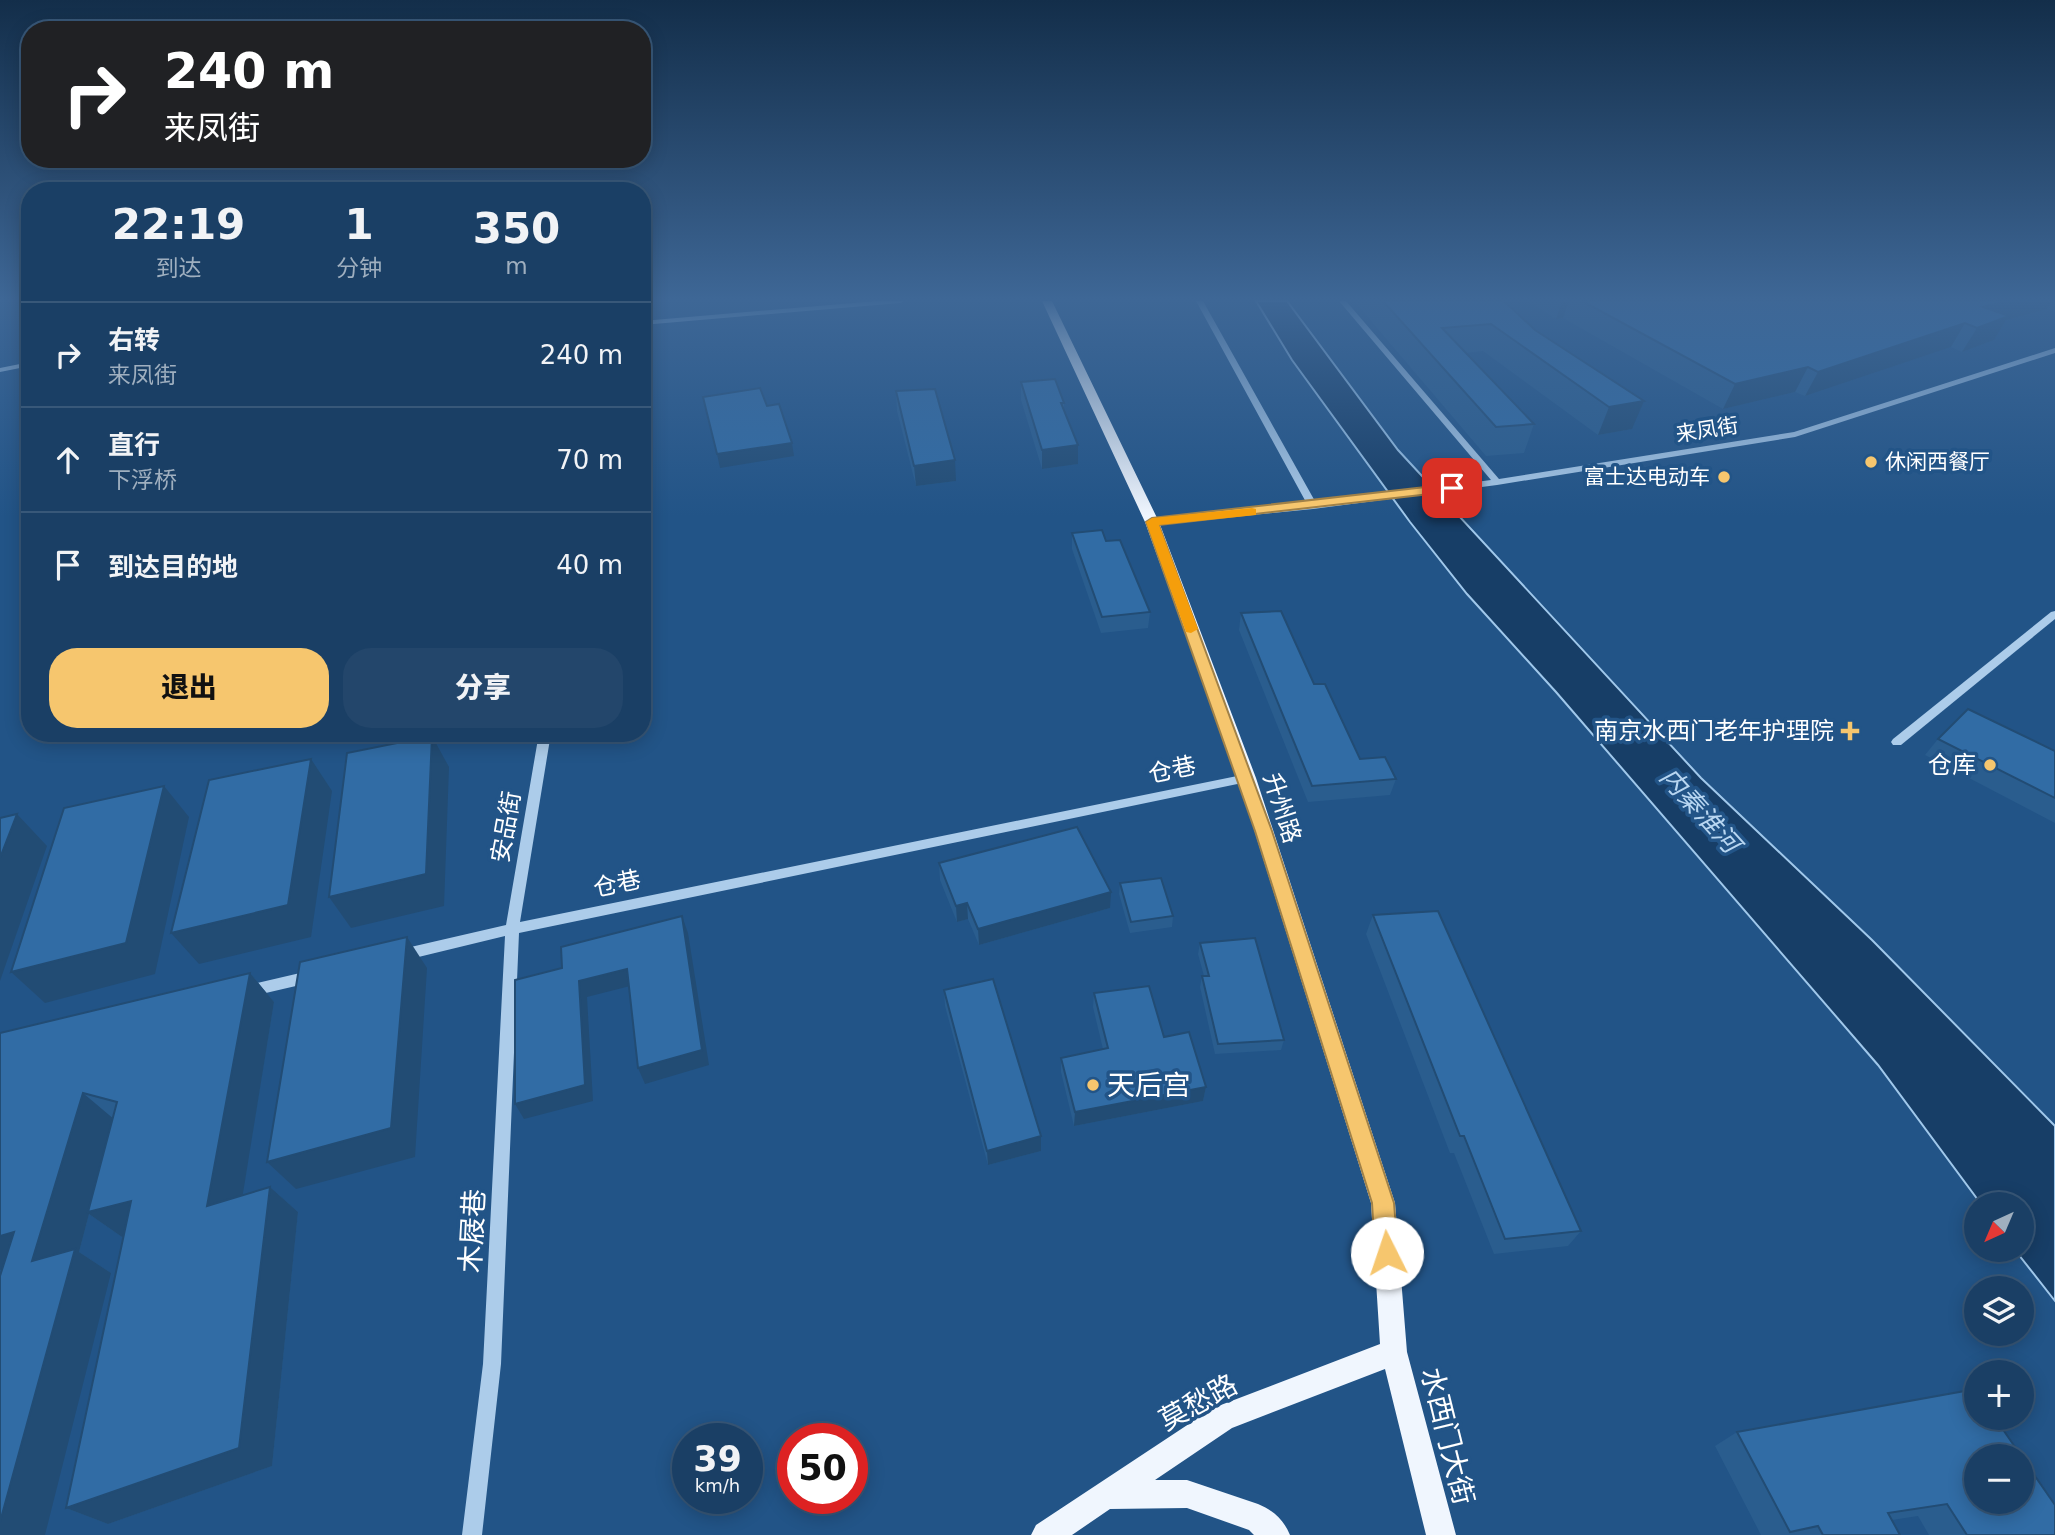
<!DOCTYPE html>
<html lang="zh">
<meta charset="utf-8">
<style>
:root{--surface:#1a3f65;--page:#23466b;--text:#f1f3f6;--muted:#9fafbf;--line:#385879;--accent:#f6c66e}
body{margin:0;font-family:"DejaVu Sans","Noto Sans SC",sans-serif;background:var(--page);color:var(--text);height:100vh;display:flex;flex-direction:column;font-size:26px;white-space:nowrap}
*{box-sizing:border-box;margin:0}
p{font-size:23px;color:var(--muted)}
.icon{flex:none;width:38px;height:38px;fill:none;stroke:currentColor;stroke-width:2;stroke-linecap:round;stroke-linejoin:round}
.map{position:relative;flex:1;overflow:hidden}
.side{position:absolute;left:21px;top:182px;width:630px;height:560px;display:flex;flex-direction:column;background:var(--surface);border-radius:28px;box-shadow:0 4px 18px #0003,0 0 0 2px var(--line)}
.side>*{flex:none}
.guide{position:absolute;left:21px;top:21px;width:630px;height:147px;border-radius:28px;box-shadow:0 4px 18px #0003,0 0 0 2px var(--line);background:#202124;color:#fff;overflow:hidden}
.needle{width:46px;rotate:224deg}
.tools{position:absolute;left:1964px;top:1192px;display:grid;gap:14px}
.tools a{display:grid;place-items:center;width:70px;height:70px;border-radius:50%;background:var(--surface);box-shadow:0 4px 18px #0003,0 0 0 2px var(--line);font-size:35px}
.speed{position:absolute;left:672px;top:1423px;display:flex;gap:14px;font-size:35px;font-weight:700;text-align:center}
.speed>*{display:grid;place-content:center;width:91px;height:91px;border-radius:50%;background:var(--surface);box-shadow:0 4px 18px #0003,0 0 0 2px var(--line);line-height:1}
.speed small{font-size:18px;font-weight:400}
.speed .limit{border:10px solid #d22;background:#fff;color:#111}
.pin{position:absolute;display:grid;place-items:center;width:60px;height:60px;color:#fff;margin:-30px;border-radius:14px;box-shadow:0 4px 10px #0006}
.me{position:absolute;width:77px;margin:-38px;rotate:356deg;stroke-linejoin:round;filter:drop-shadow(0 0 5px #0008)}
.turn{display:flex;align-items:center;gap:24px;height:147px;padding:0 28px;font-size:32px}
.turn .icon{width:91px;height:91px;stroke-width:2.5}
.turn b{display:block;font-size:49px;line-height:60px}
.eta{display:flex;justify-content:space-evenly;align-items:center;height:119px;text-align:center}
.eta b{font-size:42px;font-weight:800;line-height:49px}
.primary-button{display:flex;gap:14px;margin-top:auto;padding:14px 28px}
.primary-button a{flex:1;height:80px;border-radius:28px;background:var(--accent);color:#111;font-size:28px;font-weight:800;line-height:80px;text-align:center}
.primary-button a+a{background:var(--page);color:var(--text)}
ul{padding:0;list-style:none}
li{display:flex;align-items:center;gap:21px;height:105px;padding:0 28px;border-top:2px solid var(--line)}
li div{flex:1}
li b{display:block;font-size:26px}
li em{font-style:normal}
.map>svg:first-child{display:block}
.water{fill:#173e67;stroke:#a0c8eb;stroke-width:2}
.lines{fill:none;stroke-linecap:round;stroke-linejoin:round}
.minor{fill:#acccea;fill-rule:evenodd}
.major{fill:#f0f6fe;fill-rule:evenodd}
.wall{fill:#2a5d8e}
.shaded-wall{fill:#224c74}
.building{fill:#316ca5;stroke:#224c74;stroke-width:2;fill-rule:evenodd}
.route{fill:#f6c66e;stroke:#a08148;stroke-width:2}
.slow{fill:#f59e0b}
.poi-dot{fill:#f6c66e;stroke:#225487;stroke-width:2.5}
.labels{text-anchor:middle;stroke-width:7;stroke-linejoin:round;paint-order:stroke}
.far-street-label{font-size:21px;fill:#fff;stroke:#225487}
.far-poi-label{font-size:21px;fill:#fff;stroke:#225487;text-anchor:start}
.poi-label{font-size:24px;fill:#fff;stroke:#225487;text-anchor:end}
.street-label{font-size:24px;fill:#fff;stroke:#225487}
.water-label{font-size:26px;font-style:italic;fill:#b8d6f1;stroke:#225487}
.near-poi-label{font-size:28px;fill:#fff;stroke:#225487;text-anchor:start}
.near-street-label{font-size:28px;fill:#fff;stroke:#225487}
</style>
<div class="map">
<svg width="2055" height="1535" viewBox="0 0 2055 1535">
<rect width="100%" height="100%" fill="#225487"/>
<path class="water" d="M1256,301H1287L1398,450L1701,778L1872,940L2055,1126V1301L2015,1250H2021V1204H1981L1878,1065L1556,692L1467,594L1410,522L1292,360Z"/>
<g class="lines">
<g class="minor">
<path d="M877,301H904L900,303L642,325V321Z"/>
<path d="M1196,301H1203L1316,503L1491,480L1339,301H1346L1499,479L1794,432L2055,348V353L1795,437L1497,485L1313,509L1152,525L1149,524V520L1307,504Z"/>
<path d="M30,362V366L0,372V368Z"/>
<path d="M2055,611V619L1901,745H1893L1891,742L1893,739L2051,612Z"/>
<path d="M539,733H551L520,922L1247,774L1253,778L1247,782L519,933L501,1364L482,1535H462L483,1364L505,936L402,961L397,959L395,955L397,951L402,949L506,925Z"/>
<path d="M313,970L318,972L320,976L318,980L313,982L249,997L244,995L242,991L244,987L249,985Z"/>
</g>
<path class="major" d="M1042,301H1052L1159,522L1256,778L1395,1203L1407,1352L1456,1535H1426L1385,1369L1232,1428L1155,1480H1187L1258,1504C1273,1510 1284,1520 1290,1535H1254L1249,1530L1187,1508L1110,1509L1072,1535H1031L1036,1525L1213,1408L1380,1344L1371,1203L1238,778L1145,522Z"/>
</g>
<g class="wall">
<path d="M1354,301H1504L1632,429L1598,435L1483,351L1466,353L1534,424L1524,453L1486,456Z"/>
<path d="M1528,301H2055V312L2047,309L2006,320L1994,340L1962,352L1951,347L1805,396L1795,392L1723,409L1563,318L1556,319Z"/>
<path d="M1021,382L1064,403V410L1078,464L1042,469L1021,400Z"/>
<path d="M896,391L956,481L916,486L897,411Z"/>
<path d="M1072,533L1106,541L1150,612L1148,628L1101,633L1072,549Z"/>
<path d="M1241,613L1314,684L1360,759L1396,779L1390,795L1308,802L1239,630Z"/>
<path d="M1938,739L2055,751V823L1925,755Z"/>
<path d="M939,863L1110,908L979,945L968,919L957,922L940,880Z"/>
<path d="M1120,883L1173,916L1172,927L1130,933L1119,894Z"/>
<path d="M1373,915L1581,1231L1568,1246L1494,1254L1454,1153H1450L1366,934Z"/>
<path d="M1200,943L1284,1040L1281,1050L1215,1054L1200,987L1202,976H1204L1198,954Z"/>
<path d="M250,973L274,1002L242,1195L270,1187L298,1212L272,1466L108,1524L66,1508L123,1237H122L89,1214L79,1252L111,1273L0,1270V1033Z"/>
<path d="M944,990L1041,1136V1151L988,1165L945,1006Z"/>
<path d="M1094,993L1164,1037L1206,1087L1203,1101L1074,1126L1061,1072V1058L1103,1049L1093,1007Z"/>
<path d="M1737,1432L2055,1535H1929L1918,1516L1892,1520L1900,1535H1761L1715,1446Z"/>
</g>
<g class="shaded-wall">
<path d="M642,301H655L656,309L642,310Z"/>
<path d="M1081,301H1106L1081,303Z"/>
<path d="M1562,301H1569L1563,318L1556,319Z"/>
<path d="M2007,301H2053L2047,309L2006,320L1994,340L1962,352L1977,328L1983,307Z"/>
<path d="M1965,323L1951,347L1805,396L1818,372Z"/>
<path d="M1808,367L1795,392L1723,409L1735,384Z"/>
<path d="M1644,401L1632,429L1598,435L1609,407Z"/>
<path d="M792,443L794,456L720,468L717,454Z"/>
<path d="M1078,445V464L1042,469V450Z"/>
<path d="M955,460L956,481L916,486L914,466Z"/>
<path d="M432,736L449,767L444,906L351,928L329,897Z"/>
<path d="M311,759L332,791L311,937L199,964L171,933Z"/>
<path d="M164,786L189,817L155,974L45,1003L11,972Z"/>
<path d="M17,814L47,846L0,981V858Z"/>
<path d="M1111,892L1110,908L979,945L978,929Z"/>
<path d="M967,903L968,919L957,922L956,906Z"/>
<path d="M682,916L688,933L709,1065L645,1084L638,1068Z"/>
<path d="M407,937L427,968L415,1157L296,1189L267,1162Z"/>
<path d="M627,969L634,985L587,997L593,1101L524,1119L515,1104L579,981Z"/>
<path d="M250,973L274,1002L237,1230L207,1206Z"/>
<path d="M1206,1087L1203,1101L1074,1126L1075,1112Z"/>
<path d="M83,1093L115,1120L131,1201L163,1225L122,1237L89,1214L79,1252L111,1273L45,1535H0V1522L33,1261L0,1270V1236Z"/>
<path d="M1041,1136V1151L988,1165L987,1151Z"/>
<path d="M270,1187L298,1212L272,1466L108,1524L66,1508Z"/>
</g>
<g class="building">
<path d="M1383,301H1504L1535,330L1644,401L1609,407L1491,324L1442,328L1534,424L1496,427Z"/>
<path d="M1582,301H2007L1983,307L2009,316L1977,328L1965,323L1818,372L1808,367L1735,384Z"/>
<path d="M1055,379L1064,403H1061L1078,445L1042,450L1021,382Z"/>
<path d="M760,388L767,406L779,404L792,443L717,454L703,397Z"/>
<path d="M935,389L955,460L914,466L896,391Z"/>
<path d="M1102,530L1106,541L1120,540L1150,612L1102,617L1072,533Z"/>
<path d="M1281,611L1314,684H1325L1360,759L1385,757L1396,779L1312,786L1241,613Z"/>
<path d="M1968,709L2055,751V798L1938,739Z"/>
<path d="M432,736L426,874L329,897L347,753Z"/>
<path d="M311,759L288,905L171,933L209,780Z"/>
<path d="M164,786L126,943L11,972L64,808Z"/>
<path d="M17,814L0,858V818Z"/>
<path d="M1077,827L1111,892L978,929L967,903L956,906L939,863Z"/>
<path d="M1161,878L1173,916L1131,922L1120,883Z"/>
<path d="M1438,911L1581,1231L1505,1239L1464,1136H1460L1373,915Z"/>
<path d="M682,916L702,1050L638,1068L627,969L579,981L585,1085L515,1104V980L562,968L561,947Z"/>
<path d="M407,937L391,1128L267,1162L300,962Z"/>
<path d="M1255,938L1284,1040L1218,1044L1202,976H1209L1200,943Z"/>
<path d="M250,973L207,1206L270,1187L239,1448L66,1508L131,1201L88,1212L117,1102L83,1093L32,1261L75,1249L0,1522V1276L14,1232L0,1236V1033Z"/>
<path d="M993,979L1041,1136L987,1151L944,990Z"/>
<path d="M1149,986L1164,1037L1189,1032L1206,1087L1075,1112L1061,1058L1108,1048L1094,993Z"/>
<path d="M1976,1389V1418H1995L2055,1505V1535H1967L1947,1504L1888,1513L1900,1535H1823L1818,1526L1790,1532L1737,1432ZM1976,1456H2021V1502H1976Z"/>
</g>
<linearGradient id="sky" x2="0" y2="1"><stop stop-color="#132e4a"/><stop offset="0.58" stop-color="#3e6796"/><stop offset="1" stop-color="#3e6796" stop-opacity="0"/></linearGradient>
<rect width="2055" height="516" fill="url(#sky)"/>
<path class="route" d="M1452,484L1458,488L1456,491L1159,525L1272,831L1394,1203L1398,1253L1395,1261L1387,1264L1379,1261L1375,1253L1372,1203L1255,831L1146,522L1152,518Z"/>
<path class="slow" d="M1252,508L1256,509V515L1159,525L1198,629L1191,633L1186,632L1146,522L1152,518Z"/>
<g class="poi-dot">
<circle cx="1871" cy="462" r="7"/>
<circle cx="1724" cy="477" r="7"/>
<path d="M1846.5 720.5h7v7h7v7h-7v7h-7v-7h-7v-7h7z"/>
<circle cx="1990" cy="765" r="7"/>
<circle cx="1093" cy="1085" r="7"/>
</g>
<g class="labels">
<g class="far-street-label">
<text transform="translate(1707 430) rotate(-9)" y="7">来凤街</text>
</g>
<g class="far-poi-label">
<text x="1885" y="469">休闲西餐厅</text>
<text x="1710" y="484" text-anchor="end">富士达电动车</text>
</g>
<g class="poi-label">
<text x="1834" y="739">南京水西门老年护理院</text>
<text x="1976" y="773">仓库</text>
</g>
<g class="street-label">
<text transform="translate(1172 770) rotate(-12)" y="8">仓巷</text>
<text transform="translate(1282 808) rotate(72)" y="8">升州路</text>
<text transform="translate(506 827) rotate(-80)" y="8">安品街</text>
<text transform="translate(617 884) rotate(-12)" y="8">仓巷</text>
</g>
<g class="water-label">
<text transform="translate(1700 810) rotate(48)" y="9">内秦淮河</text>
</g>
<g class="near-poi-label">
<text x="1107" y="1095">天后宫</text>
</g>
<g class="near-street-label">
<text transform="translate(472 1231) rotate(-87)" y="10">木屐巷</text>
<text transform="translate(1198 1402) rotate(-29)" y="10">莫愁路</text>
<text transform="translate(1448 1436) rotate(76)" y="10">水西门大街</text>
</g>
</g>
</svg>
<div class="tools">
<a><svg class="needle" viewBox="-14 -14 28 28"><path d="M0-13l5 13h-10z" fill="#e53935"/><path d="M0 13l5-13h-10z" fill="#9fafbf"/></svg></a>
<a><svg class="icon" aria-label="layers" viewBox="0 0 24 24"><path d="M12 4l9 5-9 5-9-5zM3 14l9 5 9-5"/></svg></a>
<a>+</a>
<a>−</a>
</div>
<div class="speed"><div>39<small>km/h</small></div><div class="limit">50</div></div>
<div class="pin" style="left:1452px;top:488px;background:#d93025"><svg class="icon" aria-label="arrive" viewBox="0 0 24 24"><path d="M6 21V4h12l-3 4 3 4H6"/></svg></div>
<svg class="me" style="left:1387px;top:1253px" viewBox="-20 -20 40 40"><circle r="19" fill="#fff"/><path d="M0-13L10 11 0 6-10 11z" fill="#f6c66e"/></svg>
<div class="guide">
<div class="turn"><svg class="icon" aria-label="right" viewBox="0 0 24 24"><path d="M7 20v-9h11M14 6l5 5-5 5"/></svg><div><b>240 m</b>来凤街</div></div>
</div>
<section class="side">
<div class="eta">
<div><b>22:19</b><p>到达</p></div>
<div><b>1</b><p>分钟</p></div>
<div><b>350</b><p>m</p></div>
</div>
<ul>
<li><svg class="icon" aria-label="right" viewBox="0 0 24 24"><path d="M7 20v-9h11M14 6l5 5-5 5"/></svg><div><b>右转</b><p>来凤街</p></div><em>240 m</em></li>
<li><svg class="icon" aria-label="ahead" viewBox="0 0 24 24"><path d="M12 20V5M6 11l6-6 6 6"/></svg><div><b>直行</b><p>下浮桥</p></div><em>70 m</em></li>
<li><svg class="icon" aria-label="arrive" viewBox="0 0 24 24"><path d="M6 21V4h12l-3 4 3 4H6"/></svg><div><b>到达目的地</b></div><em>40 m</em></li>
</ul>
<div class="primary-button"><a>退出</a><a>分享</a></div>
</section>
</div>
